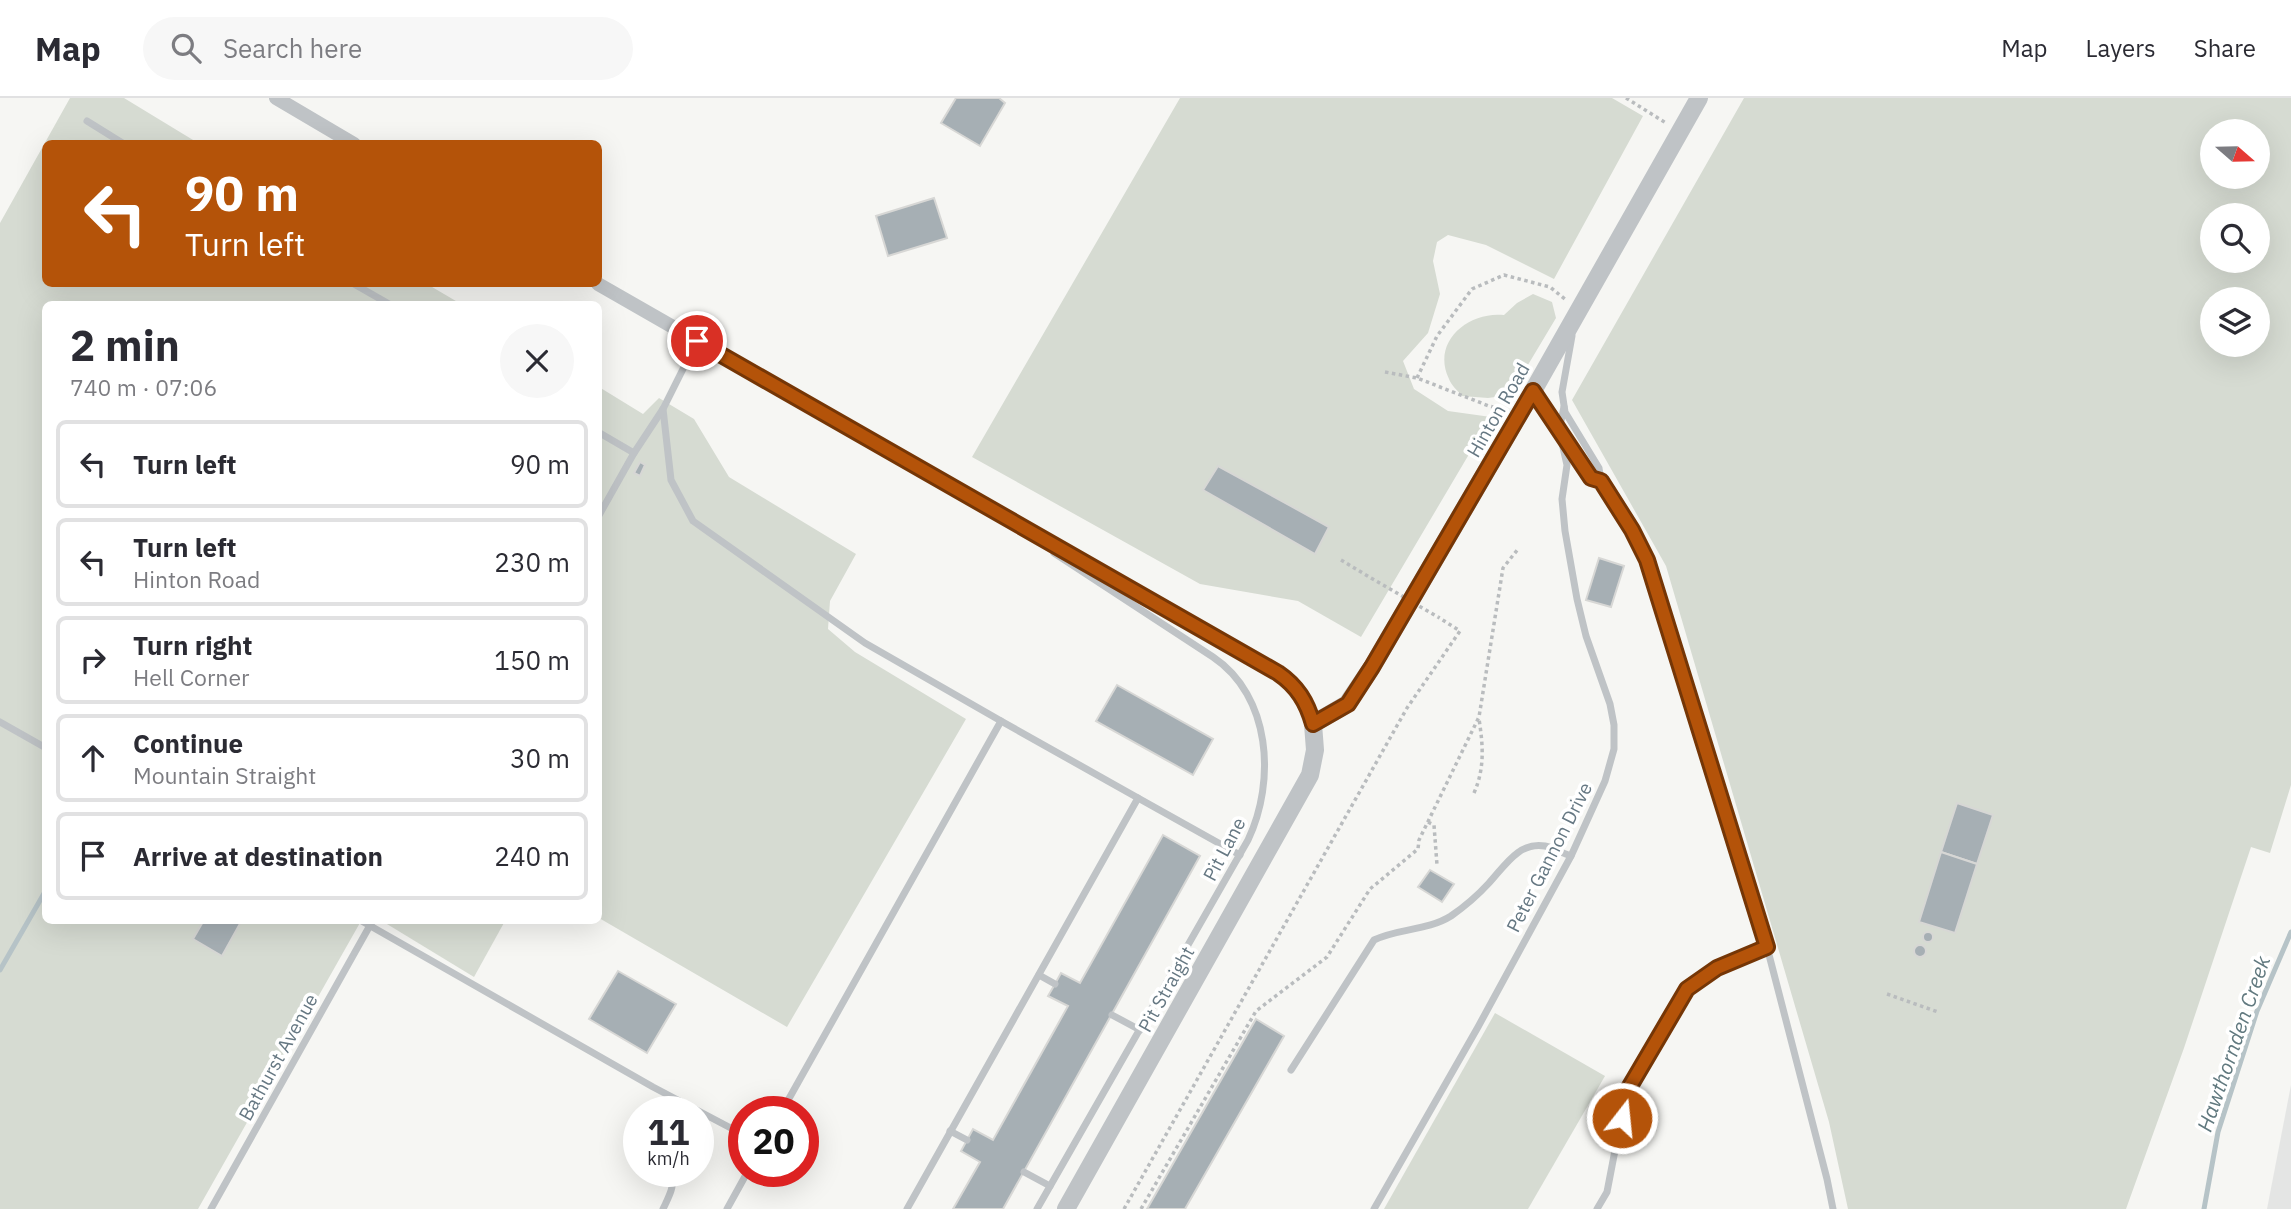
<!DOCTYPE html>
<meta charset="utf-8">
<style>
:root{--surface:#fff;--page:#f7f7f7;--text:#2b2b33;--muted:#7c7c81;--line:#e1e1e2}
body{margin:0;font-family:"IBM Plex Sans",sans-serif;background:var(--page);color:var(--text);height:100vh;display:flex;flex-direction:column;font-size:26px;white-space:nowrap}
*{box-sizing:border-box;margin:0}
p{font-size:23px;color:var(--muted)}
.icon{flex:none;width:38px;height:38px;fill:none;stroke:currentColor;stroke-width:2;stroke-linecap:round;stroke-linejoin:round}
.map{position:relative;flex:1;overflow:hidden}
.panel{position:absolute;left:42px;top:203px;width:560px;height:623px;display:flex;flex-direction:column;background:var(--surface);border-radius:10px;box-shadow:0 7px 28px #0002}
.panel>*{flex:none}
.banner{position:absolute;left:42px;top:42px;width:560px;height:147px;border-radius:10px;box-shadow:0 7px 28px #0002;background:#b45309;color:#fff;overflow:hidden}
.needle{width:46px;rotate:110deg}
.fabs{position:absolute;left:2200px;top:21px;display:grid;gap:14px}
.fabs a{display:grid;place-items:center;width:70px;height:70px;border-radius:50%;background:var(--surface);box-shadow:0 7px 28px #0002;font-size:35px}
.speed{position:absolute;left:623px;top:998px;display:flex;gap:14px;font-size:35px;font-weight:700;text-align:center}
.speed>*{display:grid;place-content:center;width:91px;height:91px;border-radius:50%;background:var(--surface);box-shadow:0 7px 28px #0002;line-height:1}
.speed small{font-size:18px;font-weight:400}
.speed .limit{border:10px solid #d22;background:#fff;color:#111}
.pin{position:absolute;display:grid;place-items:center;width:60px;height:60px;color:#fff;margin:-30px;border:4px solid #fff;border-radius:50%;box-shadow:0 2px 7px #0007}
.me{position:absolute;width:77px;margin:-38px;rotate:16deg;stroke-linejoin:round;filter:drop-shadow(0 0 5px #0008)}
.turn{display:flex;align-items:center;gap:24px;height:147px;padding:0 28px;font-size:32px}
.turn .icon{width:91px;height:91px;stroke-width:2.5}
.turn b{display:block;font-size:49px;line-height:60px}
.round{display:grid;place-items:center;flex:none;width:74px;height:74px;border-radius:37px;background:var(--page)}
.overview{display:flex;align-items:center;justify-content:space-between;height:119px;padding:0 28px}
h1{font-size:42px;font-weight:800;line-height:52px}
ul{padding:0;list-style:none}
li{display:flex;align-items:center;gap:21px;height:88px;margin:0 14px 10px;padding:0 14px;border:4px solid var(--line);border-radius:10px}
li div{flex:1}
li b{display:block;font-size:26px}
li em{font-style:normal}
header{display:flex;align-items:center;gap:42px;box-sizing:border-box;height:98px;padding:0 35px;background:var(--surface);border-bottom:2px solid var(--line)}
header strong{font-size:33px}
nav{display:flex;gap:38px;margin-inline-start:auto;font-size:24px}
.search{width:490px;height:63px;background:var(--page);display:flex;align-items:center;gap:18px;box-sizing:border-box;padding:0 24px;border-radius:38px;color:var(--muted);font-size:26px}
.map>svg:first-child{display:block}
.built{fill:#e4e5e4}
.green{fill:#d6dbd2;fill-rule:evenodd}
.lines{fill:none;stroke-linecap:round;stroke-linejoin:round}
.stream{stroke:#b6c3c7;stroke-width:5}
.building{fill:#a6afb4;stroke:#d7d7d5;stroke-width:2}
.path{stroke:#b9bcbe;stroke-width:3.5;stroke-dasharray:3.5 3.5;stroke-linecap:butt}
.service{stroke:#bfc3c6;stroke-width:7}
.minor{stroke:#bfc3c6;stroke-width:14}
.tertiary{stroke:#bfc3c6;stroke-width:18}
.path-bridge{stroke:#b9bcbe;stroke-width:3.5;stroke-dasharray:3.5 3.5;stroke-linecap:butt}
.route-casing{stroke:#753606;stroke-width:18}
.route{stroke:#b45309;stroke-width:12}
.labels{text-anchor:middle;stroke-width:7;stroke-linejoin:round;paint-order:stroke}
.street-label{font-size:19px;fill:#667883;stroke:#fff}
.water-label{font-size:21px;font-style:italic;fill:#61797f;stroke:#fff}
</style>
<header>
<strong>Map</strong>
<div class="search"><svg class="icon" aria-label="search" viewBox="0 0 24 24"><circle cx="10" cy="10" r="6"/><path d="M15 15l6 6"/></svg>Search here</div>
<nav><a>Map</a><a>Layers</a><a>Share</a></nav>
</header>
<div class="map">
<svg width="2291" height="1111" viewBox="0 0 2291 1111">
<rect width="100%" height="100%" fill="#f6f6f3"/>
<path class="built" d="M2291,987V1111H2267Z"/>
<g class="green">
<path d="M70,0H124L198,45L46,46V186H427L461,206H46V822L361,823L198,1111H0V125Z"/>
<path d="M1180,0H1612L1643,18L1554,181L1486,147L1448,137L1437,144L1433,163L1440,196L1428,235L1403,263L1414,291L1448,313L1491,319L1361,539L1298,503L1200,486L972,359Z"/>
<path d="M1744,0H2291V687L2270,755L2251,749L2184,950L2126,1111H1848L1829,1024L1666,468L1572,302ZM2212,33H2258V79H2212ZM2212,117H2258V163H2212ZM2212,201H2258V247H2212Z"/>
<path d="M1533,196L1552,204L1556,220L1510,297L1488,300L1462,298C1458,293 1451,287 1449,281C1431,244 1468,213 1504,217L1517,205Z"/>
<path d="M599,289L643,316L659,300L694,321L729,379L856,456L830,503L828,531L855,554L966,621L787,929L599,820Z"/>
<path d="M382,823L505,822V823L474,879Z"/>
<path d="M1495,915L1605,978L1528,1111H1384Z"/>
</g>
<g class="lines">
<g class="stream">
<path d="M0,872L46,792"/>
<path d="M2204,1111L2218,1034L2257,913L2291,834"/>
</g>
</g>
<g class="building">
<path d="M956,0H999L1005,5L980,48L941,25Z"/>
<path d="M934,100L947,140L888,158L876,118Z"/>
<path d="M640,364L645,367L640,378L634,375Z"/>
<path d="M1218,368L1329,429L1315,456L1203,392Z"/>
<path d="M1599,460L1624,468L1611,509L1586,502Z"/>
<path d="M1117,587L1213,641L1193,677L1096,623Z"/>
<path d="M1957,705L1993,717L1977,766L1941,754Z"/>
<path d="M1163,737L1200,758L1003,1111H953L980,1064L961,1053L973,1031L993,1042L1068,908L1048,898L1055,886L1061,875L1080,885Z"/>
<path d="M1941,754L1977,766L1955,835L1919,824Z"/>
<path d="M1430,772L1454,786L1442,804L1418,789Z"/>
<path d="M204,822H242L222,858L193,841Z"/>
<circle cx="1928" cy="839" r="5"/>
<circle cx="1920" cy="853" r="6"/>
<path d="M618,873L676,906L647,955L589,921Z"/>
<path d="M1256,921L1284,938L1185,1111H1147Z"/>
</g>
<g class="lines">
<g class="path">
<path d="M1626,0L1666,25"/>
<path d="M1385,274L1417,280L1489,308L1505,312"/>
<path d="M1417,280L1437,238L1472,191L1504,177L1550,189L1566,202"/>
<path d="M1341,462L1371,480"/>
<path d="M1474,695C1485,670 1483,647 1479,621"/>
<path d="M1428,724L1434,727L1437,767"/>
<path d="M1887,896L1938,914"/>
<path d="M1124,1111L1407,610L1460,533L1438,519"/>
<path d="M1141,1111L1256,913L1327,859L1370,791L1418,751L1419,742L1479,619L1503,470L1518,451"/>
</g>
<g class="service">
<path d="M87,23L124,46"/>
<path d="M354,186L389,206"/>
<path d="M1572,238L1562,294L1565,314L1599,370L1601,383L1632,432L1647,462L1767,849L1827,1081L1833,1111"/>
<path d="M1535,296L1591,380L1601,383"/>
<path d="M663,311L671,382L693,423L865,545L1001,623"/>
<path d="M598,334L634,355"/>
<path d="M598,419L634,355L663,311L697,243"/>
<path d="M0,624L46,650"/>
<path d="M1138,700L1240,757"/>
<path d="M360,822L653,989L744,1037"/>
<path d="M1039,877L1055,886"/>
<path d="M1112,917L1140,932"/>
<path d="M1291,972L1374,842C1399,830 1427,833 1451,818C1464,809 1478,797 1489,785C1504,769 1519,743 1545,748C1554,750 1562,755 1571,758"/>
<path d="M782,1013L1001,623L1138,700L907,1111"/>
<path d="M950,1033L967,1042"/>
<path d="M1024,1074L1050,1088"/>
<path d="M211,1111L373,822"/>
<path d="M663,1111C669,1098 677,1086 669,1073"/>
<path d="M727,1111L748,1073"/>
<path d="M1037,1111L1248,742C1276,683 1271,598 1213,559L1054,455"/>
<path d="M1374,1111L1478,929L1571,758L1605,683L1614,651V627L1610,606L1586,538L1577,501L1565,433L1562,401L1567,367L1559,332L1564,309"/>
<path d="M1597,1111L1607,1094L1626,995L1687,891L1717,870L1767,849"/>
</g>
<g class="minor">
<path d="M276,0L354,46"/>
<path d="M598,186L1277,575C1297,588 1307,604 1313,626"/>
</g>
<path class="tertiary" d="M1066,1111L1310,677L1315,652L1313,626L1347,606L1372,569L1533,293L1699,0"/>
<path class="path-bridge" d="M1371,480L1438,519"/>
</g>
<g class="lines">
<g class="route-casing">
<path id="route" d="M697,243L1278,575C1297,588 1307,604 1313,626L1348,606L1372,569L1533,293L1591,380L1601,383L1632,432L1647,462L1767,849L1717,870L1687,891L1626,995L1622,1020"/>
</g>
<use href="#route" class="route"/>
</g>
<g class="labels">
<g class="street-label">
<text transform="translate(1498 312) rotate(-60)" y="7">Hinton Road</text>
<text transform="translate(1224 751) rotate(-62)" y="7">Pit Lane</text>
<text transform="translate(1549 759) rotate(-63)" y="7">Peter Gannon Drive</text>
<text transform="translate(1166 891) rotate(-61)" y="7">Pit Straight</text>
<text transform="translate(278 959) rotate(-61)" y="7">Bathurst Avenue</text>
</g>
<g class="water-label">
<text transform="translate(2234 946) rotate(-71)" y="7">Hawthornden Creek</text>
</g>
</g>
</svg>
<div class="fabs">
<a><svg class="needle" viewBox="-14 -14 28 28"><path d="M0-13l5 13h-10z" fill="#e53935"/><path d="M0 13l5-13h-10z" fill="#7c7c81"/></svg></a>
<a><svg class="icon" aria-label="search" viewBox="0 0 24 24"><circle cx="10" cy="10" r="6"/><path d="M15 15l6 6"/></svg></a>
<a><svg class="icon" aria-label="layers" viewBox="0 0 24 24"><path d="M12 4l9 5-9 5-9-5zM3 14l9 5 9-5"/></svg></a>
</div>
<div class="speed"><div>11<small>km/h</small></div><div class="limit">20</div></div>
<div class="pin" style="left:697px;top:243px;background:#d93025"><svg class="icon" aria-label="arrive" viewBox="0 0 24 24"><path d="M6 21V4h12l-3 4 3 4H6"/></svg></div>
<svg class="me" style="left:1622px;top:1020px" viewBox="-20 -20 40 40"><circle r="17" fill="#b45309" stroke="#fff" stroke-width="3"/><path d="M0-11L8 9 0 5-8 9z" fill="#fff"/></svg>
<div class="banner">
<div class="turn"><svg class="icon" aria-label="left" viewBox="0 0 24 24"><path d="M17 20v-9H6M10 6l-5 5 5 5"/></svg><div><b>90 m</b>Turn left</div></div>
</div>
<section class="panel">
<div class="overview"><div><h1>2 min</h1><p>740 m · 07:06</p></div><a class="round"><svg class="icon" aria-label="close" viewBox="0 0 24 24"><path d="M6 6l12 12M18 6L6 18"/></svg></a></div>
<ul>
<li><svg class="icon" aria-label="left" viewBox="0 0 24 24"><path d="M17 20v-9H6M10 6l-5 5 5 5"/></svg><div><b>Turn left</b></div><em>90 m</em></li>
<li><svg class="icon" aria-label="left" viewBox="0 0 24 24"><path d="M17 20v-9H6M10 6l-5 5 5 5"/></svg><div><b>Turn left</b><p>Hinton Road</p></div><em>230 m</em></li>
<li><svg class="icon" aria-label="right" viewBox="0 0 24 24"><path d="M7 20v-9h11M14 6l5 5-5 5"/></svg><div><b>Turn right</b><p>Hell Corner</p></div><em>150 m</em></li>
<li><svg class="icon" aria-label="ahead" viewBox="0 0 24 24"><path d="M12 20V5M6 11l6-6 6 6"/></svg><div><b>Continue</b><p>Mountain Straight</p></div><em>30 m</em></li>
<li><svg class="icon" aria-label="arrive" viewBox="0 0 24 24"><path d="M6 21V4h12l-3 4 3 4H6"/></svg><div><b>Arrive at destination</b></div><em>240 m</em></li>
</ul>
</section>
</div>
